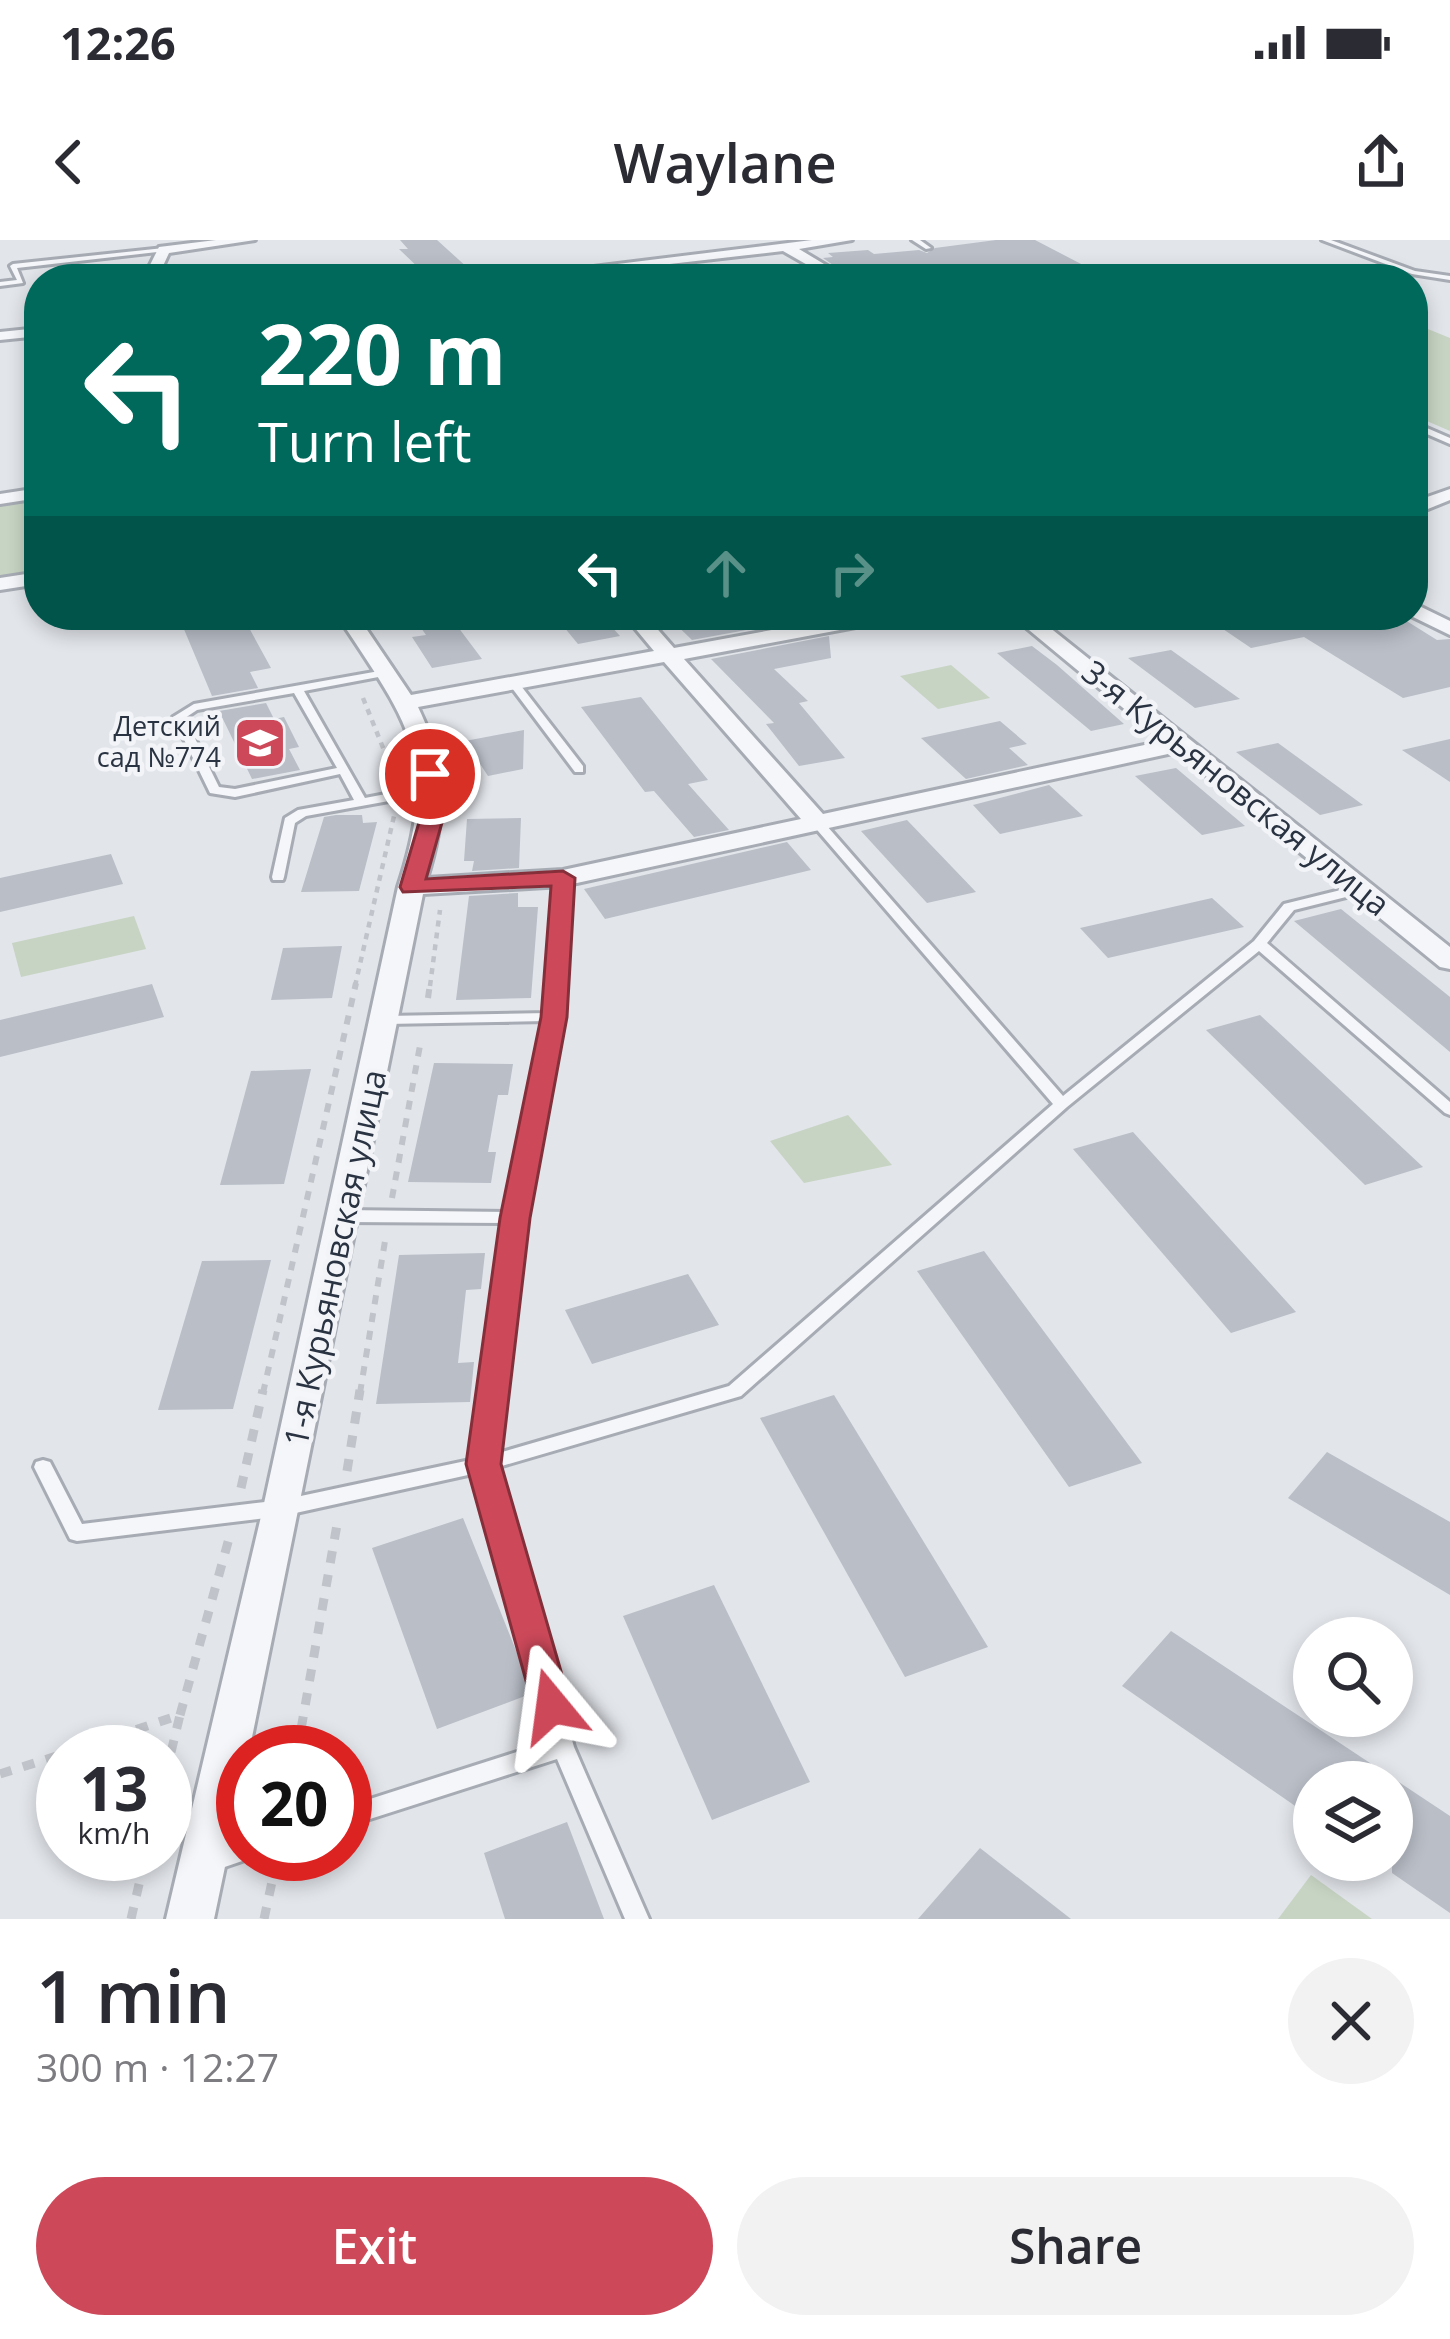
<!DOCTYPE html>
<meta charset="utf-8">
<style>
:root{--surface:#fff;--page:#f2f2f3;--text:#2b2b33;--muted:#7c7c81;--accent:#cd495a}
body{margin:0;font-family:"Open Sans",sans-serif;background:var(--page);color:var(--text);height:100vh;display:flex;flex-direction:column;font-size:45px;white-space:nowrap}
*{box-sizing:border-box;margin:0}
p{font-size:39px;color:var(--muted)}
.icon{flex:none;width:66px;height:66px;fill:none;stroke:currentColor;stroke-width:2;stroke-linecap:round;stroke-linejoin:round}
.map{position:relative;height:1679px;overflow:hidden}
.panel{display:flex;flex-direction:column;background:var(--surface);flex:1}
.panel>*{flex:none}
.banner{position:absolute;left:24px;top:24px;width:1404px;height:366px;border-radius:48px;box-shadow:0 6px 18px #0003;background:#00695c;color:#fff;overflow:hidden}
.controls{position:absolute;left:1293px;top:1377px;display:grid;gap:24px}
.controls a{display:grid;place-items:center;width:120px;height:120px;border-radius:50%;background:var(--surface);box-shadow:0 6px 18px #0003;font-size:60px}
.speed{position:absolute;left:36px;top:1485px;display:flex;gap:24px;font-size:60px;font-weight:700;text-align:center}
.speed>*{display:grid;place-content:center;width:156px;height:156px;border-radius:50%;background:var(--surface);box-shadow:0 6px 18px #0003;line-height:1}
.speed small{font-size:30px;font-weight:400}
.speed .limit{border:18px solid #d22;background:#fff;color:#111}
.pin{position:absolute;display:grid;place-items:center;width:102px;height:102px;color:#fff;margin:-51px;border:6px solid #fff;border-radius:50%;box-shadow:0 3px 12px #0007}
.me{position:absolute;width:132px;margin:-66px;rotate:344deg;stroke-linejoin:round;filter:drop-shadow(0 0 9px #0008)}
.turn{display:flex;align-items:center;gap:42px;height:252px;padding:0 36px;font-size:54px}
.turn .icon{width:156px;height:156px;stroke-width:2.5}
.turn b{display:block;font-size:84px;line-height:102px}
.lanes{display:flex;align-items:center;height:114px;padding:0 36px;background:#0003;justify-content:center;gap:60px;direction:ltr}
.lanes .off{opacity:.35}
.round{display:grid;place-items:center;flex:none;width:126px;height:126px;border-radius:63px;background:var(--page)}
.headline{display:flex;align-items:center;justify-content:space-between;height:204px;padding:0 36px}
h1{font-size:72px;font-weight:600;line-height:90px}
.primary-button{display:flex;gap:24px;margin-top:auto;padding:24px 36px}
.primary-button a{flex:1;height:138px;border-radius:72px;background:var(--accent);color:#fff;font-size:48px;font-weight:600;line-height:138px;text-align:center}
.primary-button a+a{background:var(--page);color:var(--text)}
.status{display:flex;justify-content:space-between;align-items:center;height:84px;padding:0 60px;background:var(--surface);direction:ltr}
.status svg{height:33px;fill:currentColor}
header{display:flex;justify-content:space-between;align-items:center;height:156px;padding:0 36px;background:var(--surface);font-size:54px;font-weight:600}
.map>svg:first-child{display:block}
.green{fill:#c7d4c3}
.building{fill:#b9bec7}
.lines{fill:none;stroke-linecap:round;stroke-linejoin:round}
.lane-casing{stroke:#a7acb4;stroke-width:6}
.street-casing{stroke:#a7acb4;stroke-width:6}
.path-far2{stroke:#c0c3c9;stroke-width:4.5;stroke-dasharray:6 6;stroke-linecap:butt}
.path-far1{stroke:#c0c3c9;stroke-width:6;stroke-dasharray:9 9;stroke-linecap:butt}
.path{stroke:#c0c3c9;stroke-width:9;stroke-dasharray:12 12;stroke-linecap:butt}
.lane{fill:#f5f6f9;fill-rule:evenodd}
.street{fill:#f5f6f9;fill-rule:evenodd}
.route{fill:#cd495a;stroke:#852f3a;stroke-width:3}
.labels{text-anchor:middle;stroke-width:9;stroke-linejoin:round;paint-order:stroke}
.far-poi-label{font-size:27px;fill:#2a3342;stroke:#f2f4f8;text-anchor:end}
.street-label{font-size:33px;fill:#2a3342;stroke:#f2f4f8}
</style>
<div class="status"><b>12:26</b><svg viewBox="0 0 49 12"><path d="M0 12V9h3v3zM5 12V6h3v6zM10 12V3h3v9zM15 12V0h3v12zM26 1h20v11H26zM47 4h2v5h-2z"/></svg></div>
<header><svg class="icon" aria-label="back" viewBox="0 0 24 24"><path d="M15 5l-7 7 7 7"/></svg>Waylane<svg class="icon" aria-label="share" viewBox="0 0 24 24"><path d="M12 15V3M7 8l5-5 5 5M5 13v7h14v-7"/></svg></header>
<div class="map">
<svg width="1450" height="1679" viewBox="0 0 1450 1679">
<rect width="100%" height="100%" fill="#e2e5ea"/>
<g class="green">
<path d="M1413,83L1450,98V191L1413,175Z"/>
<path d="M25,261L39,296V334L0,341V264Z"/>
<path d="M951,425L990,458L938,469L900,436Z"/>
<path d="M134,676L146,709L21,737L12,703Z"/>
<path d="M848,875L892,925L804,943L770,901Z"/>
<path d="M1311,1635L1372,1679H1278Z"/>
</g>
<g class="building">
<path d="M400,0H437L469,29L423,32L399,9H408Z"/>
<path d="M996,0H1035L1110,39H853L823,18L833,17L828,13L868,10L874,14L919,10L927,13L935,8Z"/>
<path d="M178,375H242L271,428L250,432L258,448L212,456Z"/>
<path d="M412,375H449L482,419L432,428L412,397L426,395Z"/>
<path d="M554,375H601L620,396L578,404Z"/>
<path d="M666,375H827L692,400Z"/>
<path d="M1269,375H1397L1437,400L1450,399V447L1403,458L1304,397L1251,408L1220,387Z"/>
<path d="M829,396L831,418L774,429L808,461L799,463L845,518L799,526L766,484L774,483L711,419Z"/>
<path d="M1032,406L1057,425L1124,484L1091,491L997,413Z"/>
<path d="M1171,410L1240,459L1195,468L1128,418Z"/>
<path d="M641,457L708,540L688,544L729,590L694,597L654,551L645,552L581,467Z"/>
<path d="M266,463L274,479L284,477L299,507L289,509L300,530L252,539L219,471Z"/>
<path d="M1000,481L1027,504L1009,508L1028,525L966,539L921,498Z"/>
<path d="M524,490L523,529L488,536L465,501Z"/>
<path d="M1450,499V542L1402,510Z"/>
<path d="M1278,503L1363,565L1320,575L1236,512Z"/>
<path d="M1176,528L1245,586L1202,595L1135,536Z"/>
<path d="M1049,545L1083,576L1000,594L973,565Z"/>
<path d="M336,575H362L363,583L377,582L359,651L301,652L324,577Z"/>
<path d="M521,578L519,628L472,631L474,621H464L467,579Z"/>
<path d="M907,580L976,652L927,663L861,591Z"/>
<path d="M787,602L811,630L605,679L584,649Z"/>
<path d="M111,614L123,644L0,672V638Z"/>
<path d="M518,653V667H538L531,758L456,760L469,656Z"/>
<path d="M1212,658L1244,687L1108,718L1080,688Z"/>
<path d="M1341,669L1450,757V812L1294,681Z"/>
<path d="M342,706L332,758L271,760L283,708Z"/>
<path d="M152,744L164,777L0,817V780Z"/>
<path d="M1260,775L1423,927L1365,945L1206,790Z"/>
<path d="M434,823L513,824L508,855H498L488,912H496L491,943L408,942Z"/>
<path d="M311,829L284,944L220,945L251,831Z"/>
<path d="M1133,892L1296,1072L1231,1093L1073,909Z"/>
<path d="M984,1011L1142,1223L1069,1247L917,1031Z"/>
<path d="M485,1013L481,1049L466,1050L458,1123L474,1122L470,1162L376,1164L399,1015Z"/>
<path d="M271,1020L233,1169L158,1170L202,1021Z"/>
<path d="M688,1034L719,1085L592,1124L565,1070Z"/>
<path d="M834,1155L988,1407L905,1437L760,1178Z"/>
<path d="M1327,1212L1450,1282V1355L1288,1258Z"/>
<path d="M463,1278L533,1453L437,1489L372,1308Z"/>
<path d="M714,1345L810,1542L712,1580L623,1376Z"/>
<path d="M1171,1391L1450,1576V1673L1392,1633V1542H1314V1579L1122,1446Z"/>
<path d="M567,1582L604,1679H505L484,1613Z"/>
<path d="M980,1608L1071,1679H918Z"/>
</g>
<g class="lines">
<g class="lane-casing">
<g id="lane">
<path d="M912,0H920L931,8L926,9Z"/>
<path d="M1322,0H1331L1415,31L1450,36V40L1412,34Z"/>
<path d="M164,8L166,11L17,28L23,43L0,46V42L17,40L10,26L13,24Z"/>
<path d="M1413,182L1450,198V204L1413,188Z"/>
<path d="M385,430L390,433L389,435L304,451L365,558L433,545L439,549L433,553L306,576L295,583L284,637L283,640H273L272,637L285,578L298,570L354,560L340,534L235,557L210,553L173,477L194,464ZM294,453L337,528L235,549L219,547L185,478L197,470Z"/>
<path d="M514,441L518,442L583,526V532H575L509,444Z"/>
<path d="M816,577L820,578L1063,856L1254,701L1284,664L1361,645L1366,646L1368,649L1366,652L1294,670L1267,703L1450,862V875L1445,873L1259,711L1067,867L741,1156L495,1228L574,1507L649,1679H625L557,1519L345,1587V1567L551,1501L477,1233L282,1276L77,1301L70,1299L34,1227L36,1222L43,1220L50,1222L82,1284L282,1260L475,1219L506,983L344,982L338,980L336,976L338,972L344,970L508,972L546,781L386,784L379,780L386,776L547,773L557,638L563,634L569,638L561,777L523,978L495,1214L729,1146L1053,864L812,584V578Z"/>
<path d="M243,1599V1614H253L251,1618L210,1632L202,1629L199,1621L202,1613Z"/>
</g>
</g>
<g class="street-casing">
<g id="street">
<path d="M216,0H255L169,13L157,39H143L159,7Z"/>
<path d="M812,0H852L799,9L849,39H832L783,11L539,39H496Z"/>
<path d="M39,88V96L0,100V92Z"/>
<path d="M39,248V258L0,264V254Z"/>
<path d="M1450,249V260L1413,275V262Z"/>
<path d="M39,332V344L0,350V338Z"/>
<path d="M1413,363L1450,381V395L1409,375H1413Z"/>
<path d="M337,375H357L411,455L654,411L624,375H645L674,408L854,375H898L888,381L684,419L823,574L1163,501L1011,375H1034L1450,707V729L1440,727L1177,512L563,646L423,654L249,1512H243V1541L214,1679H166L263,1268L398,647C441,516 408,483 337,375ZM664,422L801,579L563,630L427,638C447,575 447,527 418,467Z"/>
</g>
</g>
<g class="path-far2">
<path d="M363,458L396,540"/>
<path d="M457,529L463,544L459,562"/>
<path d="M355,746L394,576"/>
<path d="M430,746L440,670"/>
</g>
<g class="path-far1">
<path d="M428,758L430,743"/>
<path d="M392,958L421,800"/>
<path d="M263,1153L356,743"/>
<path d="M360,1153L386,995"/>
</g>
<g class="path">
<path d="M347,1231L360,1150"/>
<path d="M241,1248L263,1150"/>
<path d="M180,1475L230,1295"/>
<path d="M68,1512L180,1475L165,1537"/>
<path d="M297,1512L338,1279"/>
<path d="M0,1534L63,1514"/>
<path d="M131,1679L146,1614"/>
<path d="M264,1679L278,1614"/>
</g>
<use href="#lane" class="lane"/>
<use href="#street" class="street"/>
</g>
<path class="route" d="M430,527L440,534L443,579L426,639L563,631L575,638L567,777L530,978L501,1224L571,1466L566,1478L552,1483L538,1478L533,1466L466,1224L500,978L541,777L551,646L403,652L400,647L420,579L419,534Z"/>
<defs>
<g id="school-square" transform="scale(2.7)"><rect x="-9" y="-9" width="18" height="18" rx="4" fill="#cd495a" stroke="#f2f4f8"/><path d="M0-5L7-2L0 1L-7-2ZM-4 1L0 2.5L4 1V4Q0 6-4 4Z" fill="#fff"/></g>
</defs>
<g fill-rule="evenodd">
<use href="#school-square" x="260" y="503"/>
</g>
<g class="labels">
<g class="far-poi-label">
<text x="221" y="496">Детский<tspan x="221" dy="31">сад №774</tspan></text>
</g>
<g class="street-label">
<text transform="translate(1236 548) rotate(39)" y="12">3-я Курьяновская улица</text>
<text transform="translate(335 1018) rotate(-78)" y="12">1-я Курьяновская улица</text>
</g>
</g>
</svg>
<div class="controls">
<a><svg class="icon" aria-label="search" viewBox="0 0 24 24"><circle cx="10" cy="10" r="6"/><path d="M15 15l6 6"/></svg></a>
<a><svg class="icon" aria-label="layers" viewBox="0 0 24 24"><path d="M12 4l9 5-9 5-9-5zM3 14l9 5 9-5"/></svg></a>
</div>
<div class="speed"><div>13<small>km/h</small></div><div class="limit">20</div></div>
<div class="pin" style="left:430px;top:534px;background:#d93025"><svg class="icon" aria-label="arrive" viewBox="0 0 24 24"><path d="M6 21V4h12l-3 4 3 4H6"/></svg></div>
<svg class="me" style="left:552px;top:1466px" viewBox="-20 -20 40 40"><path d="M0-17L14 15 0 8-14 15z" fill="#cd495a" stroke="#fff" stroke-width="4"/></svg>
<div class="banner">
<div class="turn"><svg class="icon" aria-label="left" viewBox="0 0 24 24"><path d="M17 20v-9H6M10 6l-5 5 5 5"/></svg><div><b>220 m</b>Turn left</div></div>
<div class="lanes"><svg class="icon" aria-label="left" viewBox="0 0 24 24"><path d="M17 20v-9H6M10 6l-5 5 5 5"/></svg><svg class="icon off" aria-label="ahead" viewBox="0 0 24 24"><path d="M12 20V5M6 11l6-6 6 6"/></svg><svg class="icon off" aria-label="right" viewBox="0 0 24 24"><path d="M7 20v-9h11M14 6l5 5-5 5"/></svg></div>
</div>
</div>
<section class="panel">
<div class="headline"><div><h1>1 min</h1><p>300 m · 12:27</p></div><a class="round"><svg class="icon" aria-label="close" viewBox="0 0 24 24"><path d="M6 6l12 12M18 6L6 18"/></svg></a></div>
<div class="primary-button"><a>Exit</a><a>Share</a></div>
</section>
